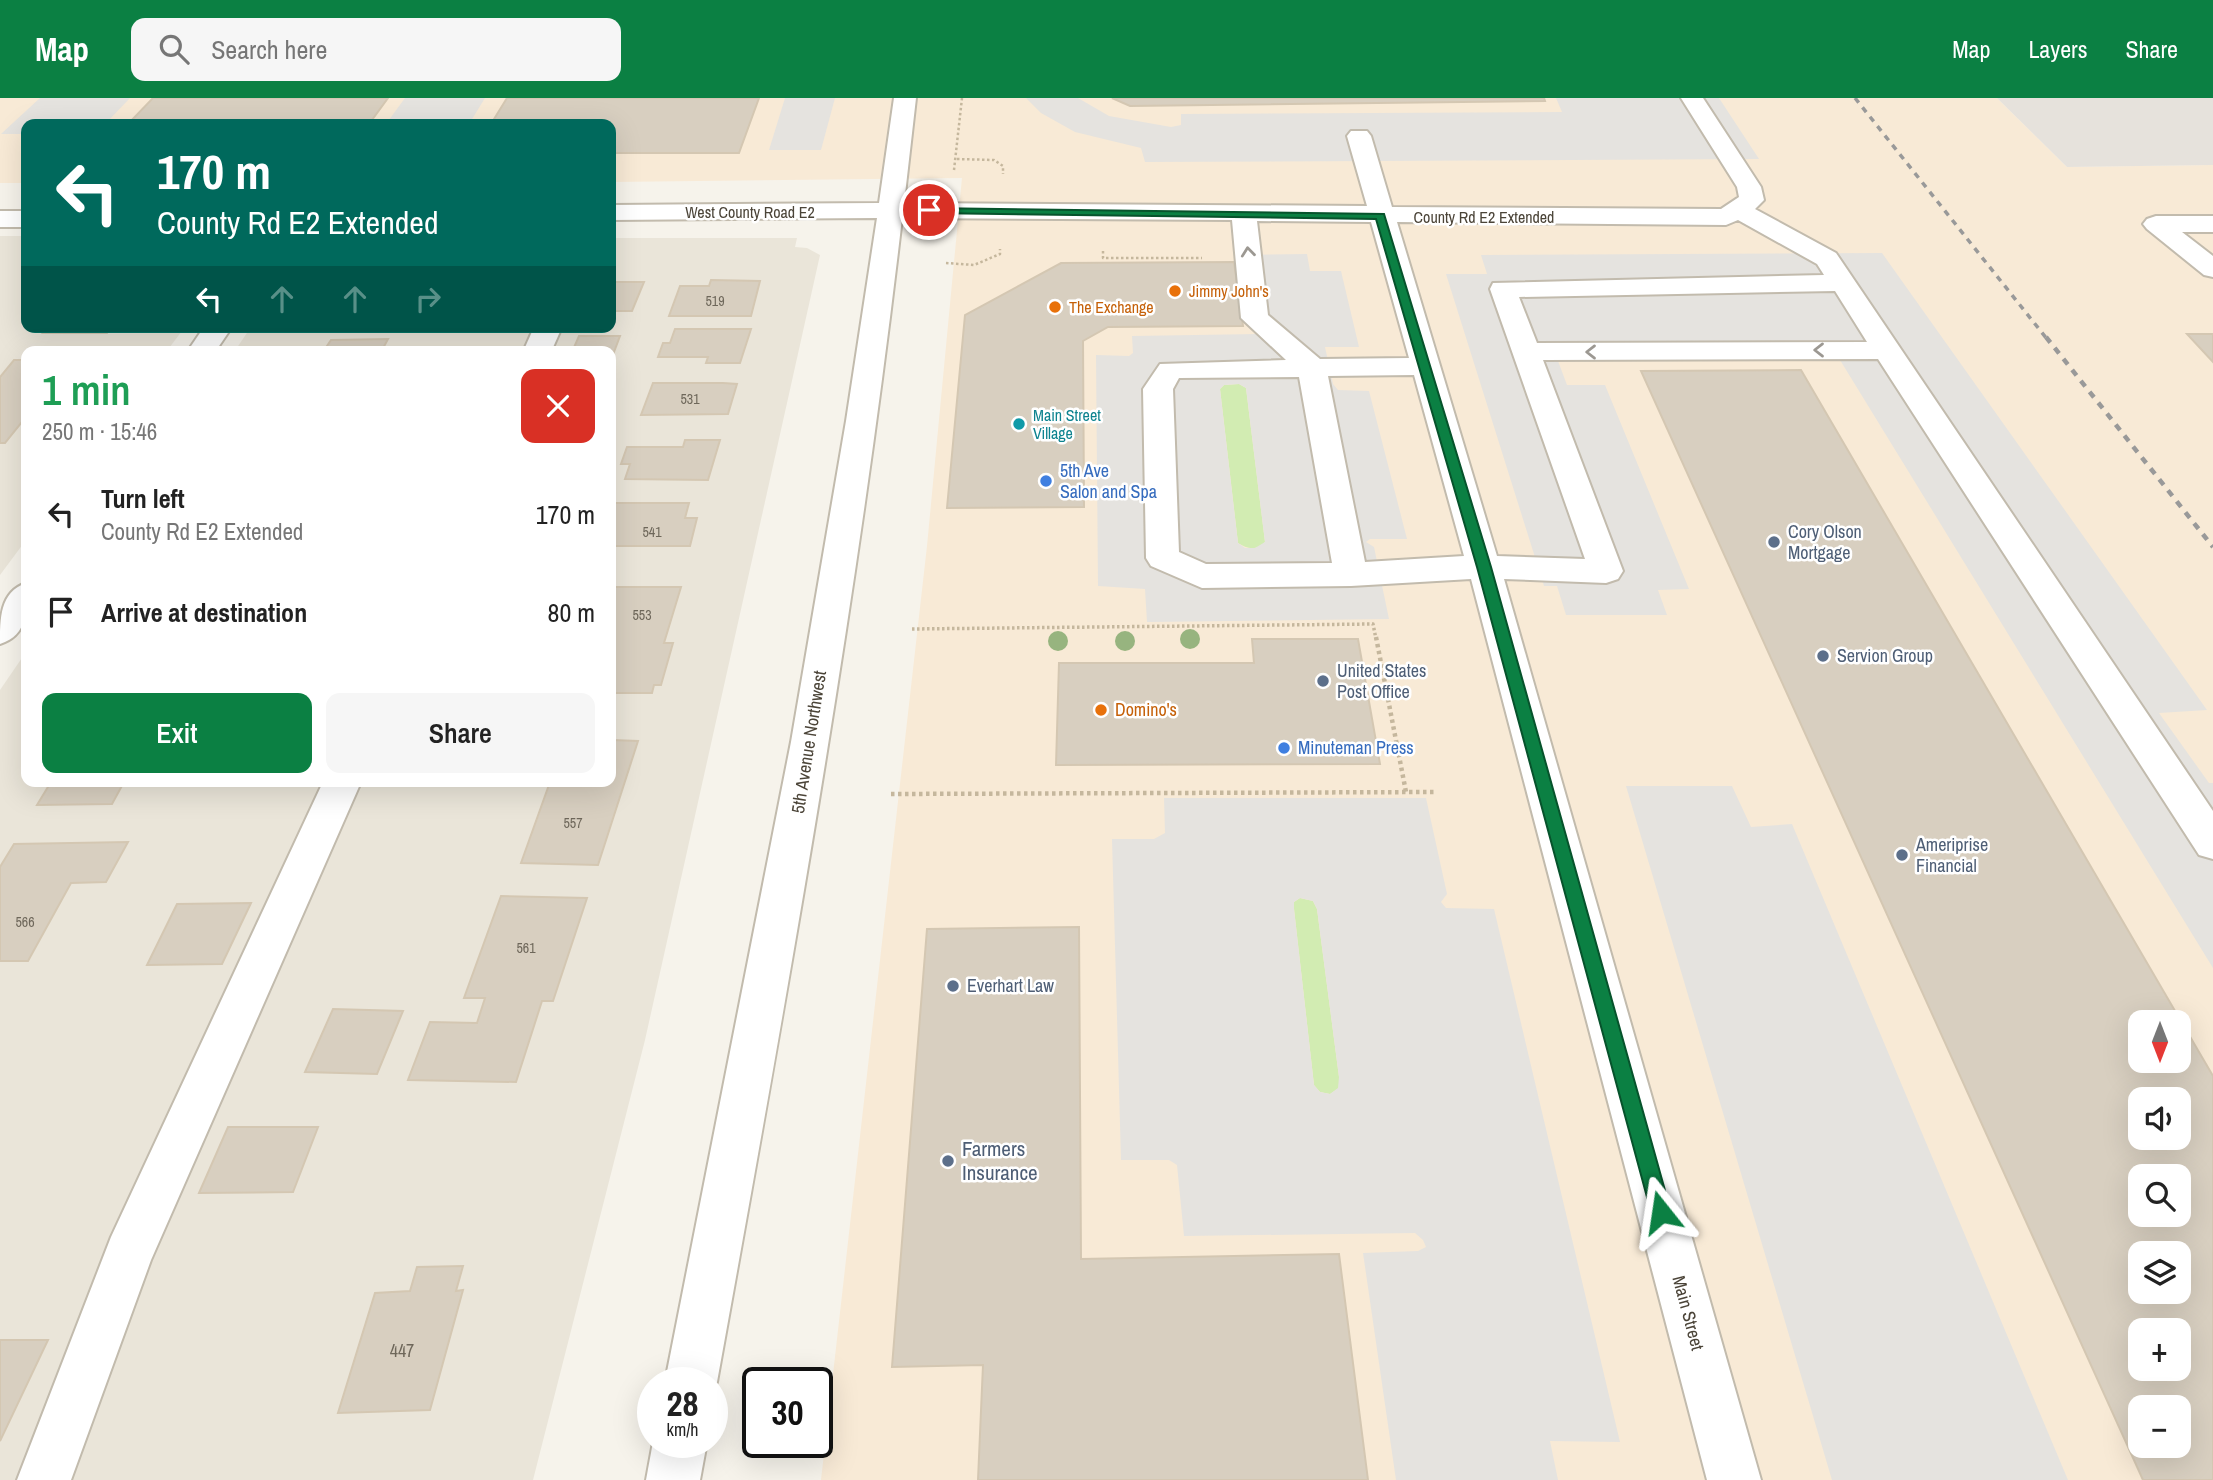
<!DOCTYPE html>
<meta charset="utf-8">
<style>
:root{--surface:#fff;--page:#f6f6f6;--text:#222;--muted:#767676;--accent:#0b8043}
body{margin:0;font-family:"Archivo Narrow",sans-serif;background:var(--page);color:var(--text);height:100vh;display:flex;flex-direction:column;font-size:26px;white-space:nowrap}
*{box-sizing:border-box;margin:0}
p{font-size:23px;color:var(--muted)}
.icon{flex:none;width:38px;height:38px;fill:none;stroke:currentColor;stroke-width:2;stroke-linecap:round;stroke-linejoin:round}
.map{position:relative;flex:1;overflow:hidden}
.drawer{position:absolute;left:21px;top:248px;width:595px;height:441px;display:flex;flex-direction:column;background:var(--surface);border-radius:14px;box-shadow:0 7px 28px #0002}
.drawer>*{flex:none}
.top-card{position:absolute;left:21px;top:21px;width:595px;height:214px;border-radius:14px;box-shadow:0 7px 28px #0002;background:#00695c;color:#fff;overflow:hidden}
.needle{width:46px;rotate:180deg}
.buttons{position:absolute;left:2128px;top:912px;display:grid;gap:14px}
.buttons a{display:grid;place-items:center;width:63px;height:63px;border-radius:14px;background:var(--surface);box-shadow:0 7px 28px #0002;font-size:35px}
.speed{position:absolute;left:637px;top:1269px;display:flex;gap:14px;font-size:35px;font-weight:700;text-align:center}
.speed>*{display:grid;place-content:center;width:91px;height:91px;border-radius:50%;background:var(--surface);box-shadow:0 7px 28px #0002;line-height:1}
.speed small{font-size:18px;font-weight:400}
.speed .limit{border:4px solid #111;border-radius:10px;background:#fff;color:#111}
.pin{position:absolute;display:grid;place-items:center;width:60px;height:60px;color:#fff;margin:-30px;border:4px solid #fff;border-radius:50%;box-shadow:0 2px 7px #0007}
.me{position:absolute;width:77px;margin:-38px;rotate:345deg;stroke-linejoin:round;filter:drop-shadow(0 0 5px #0008)}
.turn{display:flex;align-items:center;gap:24px;height:147px;padding:0 21px;font-size:32px}
.turn .icon{width:91px;height:91px;stroke-width:2.5}
.turn b{display:block;font-size:49px;line-height:60px}
.lanes{display:flex;align-items:center;height:66px;padding:0 21px;background:#0003;justify-content:center;gap:35px;direction:ltr}
.lanes .off{opacity:.35}
.round{display:grid;place-items:center;flex:none;width:74px;height:74px;border-radius:14px;background:var(--page)}
.headline{display:flex;align-items:center;justify-content:space-between;height:119px;padding:0 21px}
h1{font-size:42px;font-weight:600;line-height:52px;color:#1e9e55}
.button{display:flex;gap:14px;margin-top:auto;padding:14px 21px}
.button a{flex:1;height:80px;border-radius:14px;background:var(--accent);color:#fff;font-size:28px;font-weight:600;line-height:80px;text-align:center}
.button a+a{background:var(--page);color:var(--text)}
ul{padding:0;list-style:none}
li{display:flex;align-items:center;gap:21px;height:98px;padding:0 21px}
li div{flex:1}
li b{display:block;font-size:26px}
li em{font-style:normal}
header{display:flex;align-items:center;gap:42px;box-sizing:border-box;height:98px;padding:0 35px;background:var(--accent);color:#fff}
header strong{font-size:33px}
nav{display:flex;gap:38px;margin-inline-start:auto;font-size:24px}
.search{width:490px;height:63px;background:var(--page);display:flex;align-items:center;gap:18px;box-sizing:border-box;padding:0 24px;border-radius:14px;color:var(--muted);font-size:26px}
.map>svg:first-child{display:block}
.residential{fill:#eae5d9}
.commercial{fill:#f8ead6;fill-rule:evenodd}
.industrial{fill:#e6e2dc}
.green{fill:#d2ecb2}
.parking{fill:#e5e3df;fill-rule:evenodd}
.building{fill:#d8cfc0;stroke:#d4c7b2;stroke-width:2;fill-rule:evenodd}
.lines{fill:none;stroke-linecap:round;stroke-linejoin:round}
.minor-casing{stroke:#c2bbad;stroke-width:4}
.path-far2{stroke:#c5b79d;stroke-width:2.5;stroke-dasharray:2.5 2.5;stroke-linecap:butt}
.path-far1{stroke:#c5b79d;stroke-width:3.5;stroke-dasharray:2.5 2.5;stroke-linecap:butt}
.path{stroke:#c5b79d;stroke-width:4.5;stroke-dasharray:3.5 3.5;stroke-linecap:butt}
.minor{fill:#fff;fill-rule:evenodd}
.rail-far1{stroke:#999;stroke-width:3.5;stroke-dasharray:6 6;stroke-linecap:butt}
.rail{stroke:#999;stroke-width:4.5;stroke-dasharray:7 7;stroke-linecap:butt}
.tree{fill:#97b47f}
.oneway{stroke:#9c9892}
.route{fill:#0b8043;stroke:#07532c;stroke-width:2}
.food-dot{fill:#e8710a;stroke:#fff;stroke-width:2.5}
.culture-dot{fill:#0f9aa8;stroke:#fff;stroke-width:2.5}
.shop-dot{fill:#3f7fe0;stroke:#fff;stroke-width:2.5}
.service-dot{fill:#5c6f8a;stroke:#fff;stroke-width:2.5}
.labels{text-anchor:middle;stroke-width:5;stroke-linejoin:round;paint-order:stroke}
.number-label{font-size:14px;fill:#6e675a}
.far-street-label{font-size:16px;fill:#4b4438;stroke:#fff}
.far-food-label{font-size:16px;fill:#c56008;stroke:#fff;text-anchor:start}
.far-culture-label{font-size:16px;fill:#0d838f;stroke:#fff;text-anchor:start}
.shop-label{font-size:18px;fill:#366cbe;stroke:#fff;text-anchor:start}
.service-label{font-size:18px;fill:#4e5e75;stroke:#fff;text-anchor:start}
.food-label{font-size:18px;fill:#c56008;stroke:#fff;text-anchor:start}
.street-label{font-size:18px;fill:#4b4438;stroke:#fff}
.near-number-label{font-size:18px;fill:#6e675a}
.near-service-label{font-size:21px;fill:#4e5e75;stroke:#fff;text-anchor:start}
</style>
<header>
<strong>Map</strong>
<div class="search"><svg class="icon" aria-label="search" viewBox="0 0 24 24"><circle cx="10" cy="10" r="6"/><path d="M15 15l6 6"/></svg>Search here</div>
<nav><a>Map</a><a>Layers</a><a>Share</a></nav>
</header>
<div class="map">
<svg width="2213" height="1382" viewBox="0 0 2213 1382">
<rect width="100%" height="100%" fill="#f6f3eb"/>
<g class="residential">
<path d="M0,138H26V229H185L166,254H26V442L0,477Z"/>
<path d="M611,140H797L795,149L807,150L820,157L645,942L533,1382H0V592L26,554V684H611V254H234L251,229H611Z"/>
</g>
<path class="commercial" d="M0,0H1997L2067,69L2213,67V1382H821L927,448L962,80L611,84V26H26V85H0ZM2140,924H2179V962H2140ZM2140,1001H2179V1040H2140ZM2140,1078H2179V1116H2140ZM2140,1155H2179V1194H2140ZM2140,1232H2179V1270H2140ZM2140,1309H2179V1348H2140Z"/>
<path class="industrial" d="M1997,0H2213V67L2067,69Z"/>
<g class="green">
<path d="M1239,286L1246,290L1265,444C1257,453 1247,451 1238,445L1220,291L1224,287Z"/>
<path d="M1300,800L1313,803L1317,811L1339,979V990L1330,996L1320,994L1314,987L1294,811V804Z"/>
</g>
<g class="parking">
<path d="M40,0H130L105,26H26V36H1Z"/>
<path d="M405,0H485L469,26H386Z"/>
<path d="M785,0H835L821,52H769Z"/>
<path d="M1026,0H1078L1109,18L1171,29L1181,27V16L1562,14L1556,0H1719L1759,61L1145,64L1141,50L1075,34L1041,15Z"/>
<path d="M1882,155L2207,612L2159,615L2209,685H2213V870L1840,262L1558,263L1567,287H1605L1689,491L1658,492L1667,517H1566L1557,488H1544L1446,176H1487L1481,157Z"/>
<path d="M1307,156L1310,173H1341L1359,249H1325L1333,286L1338,292L1369,293L1407,441H1370L1366,444L1374,449L1389,521L1147,524L1145,491L1098,488L1096,257L1129,258L1133,255L1132,238L1258,236L1236,157ZM1239,286L1246,290L1265,444L1255,450H1245L1238,445L1220,291L1224,287Z"/>
<path d="M1626,688H1732L1751,729L1792,726L2068,1382H1832Z"/>
<path d="M1164,700H1426L1447,796L1441,804L1446,810L1494,811L1620,1344L1550,1343L1558,1382H1396L1363,1155L1418,1153L1426,1149L1423,1142L1415,1135L1184,1138L1177,1067L1169,1062H1121L1112,741H1154L1165,735ZM1300,800L1313,803L1317,811L1339,979L1338,990L1330,996L1320,994L1314,987L1294,811V804Z"/>
</g>
<g class="building">
<path d="M153,0H388L369,26H128Z"/>
<path d="M507,0H759L739,55H611V26H491Z"/>
<path d="M1112,0H1544L1545,3L1130,8Z"/>
<path d="M1234,164L1243,228L1108,229L1083,243L1084,409L947,410L965,217L1061,165Z"/>
<path d="M711,182L760,183L751,218H669L680,188H709Z"/>
<path d="M611,184H644L632,213H611Z"/>
<path d="M48,229H112L107,235H43Z"/>
<path d="M675,231H751L740,265H706L708,259H658L663,245H670Z"/>
<path d="M2187,236H2213V264Z"/>
<path d="M579,238H620L611,262V254H572Z"/>
<path d="M388,241L381,254H323L331,242Z"/>
<path d="M14,262H26V319L5,345H0V279Z"/>
<path d="M1801,272L2213,978V1382H2143L1641,273ZM2140,924H2179V962H2140ZM2140,1001H2179V1040H2140ZM2140,1078H2179V1116H2140ZM2140,1155H2179V1194H2140ZM2140,1232H2179V1270H2140ZM2140,1309H2179V1348H2140Z"/>
<path d="M653,285H723L737,286L728,316L641,317Z"/>
<path d="M685,342H720L708,382L625,381L630,366H621L627,349H683Z"/>
<path d="M612,405H689L685,420H697L690,448H611Z"/>
<path d="M611,489H681L664,545H673L661,587H654L652,595H611Z"/>
<path d="M1252,541H1358L1380,666L1056,667L1059,565H1254Z"/>
<path d="M611,642L638,643L598,767L521,765L550,684H611Z"/>
<path d="M51,684H124L112,706L37,707Z"/>
<path d="M128,744L106,784L71,785L28,863H0V769L14,746Z"/>
<path d="M501,798L587,800L553,903H542L516,984L408,982L430,924L477,925L485,900H464Z"/>
<path d="M251,805L222,866L147,867L177,806Z"/>
<path d="M1079,829L1081,1161L1339,1156L1368,1382H978L983,1267L892,1269L927,831Z"/>
<path d="M333,911L403,913L377,976L305,974Z"/>
<path d="M228,1029H318L293,1094L199,1095Z"/>
<path d="M463,1168L456,1193L463,1192L430,1312L338,1315L375,1195L410,1193L417,1169Z"/>
<path d="M0,1242H48L0,1343Z"/>
</g>
<g class="lines">
<g class="minor-casing">
<g id="minor">
<path d="M894,0H916L904,105L1367,108L1347,38L1351,33H1367L1371,38L1392,109L1721,111L1739,99L1737,89L1681,0H1703L1761,89L1764,102L1755,111L1836,155L2213,713V761L2199,757L1878,261L1543,262L1623,473L1618,481L1606,485L1504,481L1761,1382H1707L1471,481L1351,488L1202,490L1151,468L1146,460L1143,291L1160,266L1286,262L1241,220L1232,122L902,120C857,510 787,897 717,1284L712,1296V1284H665L791,644L846,323L877,120L611,122V107L879,105ZM1738,122L1817,166L1824,177L1493,185L1490,191L1585,461L1497,458L1397,124L1726,127ZM1257,123L1371,124L1409,260L1320,261L1268,217ZM1835,193L1867,244L1537,245L1519,199ZM1414,277L1464,458L1365,464L1328,278ZM1299,279L1332,465L1206,466L1179,454L1173,291L1179,280Z"/>
<rect x="0" y="113" width="26" height="16"/>
<path d="M2156,118H2213V134H2182L2213,158V179L2204,177L2147,131L2143,126L2147,121Z"/>
<path d="M204,229H232L215,254H187Z"/>
<path d="M534,229H562L551,254H523Z"/>
<path d="M26,485C27,510 29,537 0,546C0,520 0,494 26,485Z"/>
<path d="M323,684H361L151,1162L71,1382H17L111,1139Z"/>
<path d="M653,1344H707L700,1382H646Z"/>
</g>
</g>
<g class="path-far2">
<path d="M957,61L994,62L1003,68V76"/>
<path d="M954,72L962,0"/>
<path d="M1103,153V160H1202"/>
<path d="M946,165L974,167L1000,156V151"/>
</g>
<path class="path-far1" d="M912,531L1373,526L1376,541"/>
<g class="path">
<path d="M1376,539L1406,694"/>
<path d="M891,696L1436,694"/>
</g>
<use href="#minor" class="minor"/>
<path class="rail-far1" d="M1855,0L2047,241"/>
<path class="rail" d="M2046,239L2213,449"/>
</g>
<g class="tree">
<circle cx="1190" cy="541" r="10"/>
<circle cx="1058" cy="543" r="10"/>
<circle cx="1125" cy="543" r="10"/>
</g>
<defs><path id="oneway-chevron" d="M-2-3.5L2.5 0L-2 3.5" fill="none" stroke-width="1.6" stroke-linecap="round" stroke-linejoin="round" transform="scale(1.75)"/></defs>
<g class="oneway">
<use href="#oneway-chevron" transform="translate(1248 154) rotate(-96)"/>
<use href="#oneway-chevron" transform="translate(1819 252) rotate(180)"/>
<use href="#oneway-chevron" transform="translate(1591 254) rotate(180)"/>
</g>
<path class="route" d="M925,110L1384,116L1491,469L1671,1114L1668,1121L1661,1124L1654,1121L1651,1114L1477,469L1376,121L929,115L924,112Z"/>
<g class="food-dot">
<circle cx="1175" cy="193" r="7"/>
<circle cx="1055" cy="209" r="7"/>
<circle cx="1101" cy="612" r="7"/>
</g>
<circle class="culture-dot" cx="1019" cy="326" r="7"/>
<g class="shop-dot">
<circle cx="1046" cy="383" r="7"/>
<circle cx="1284" cy="650" r="7"/>
</g>
<g class="service-dot">
<circle cx="1774" cy="444" r="7"/>
<circle cx="1823" cy="558" r="7"/>
<circle cx="1323" cy="583" r="7"/>
<circle cx="1902" cy="757" r="7"/>
<circle cx="953" cy="888" r="7"/>
<circle cx="948" cy="1063" r="7"/>
</g>
<g class="labels">
<g class="number-label">
<text x="715" y="208">519</text>
<text x="690" y="306">531</text>
<text x="652" y="439">541</text>
<text x="642" y="522">553</text>
<text x="573" y="730">557</text>
<text x="25" y="829">566</text>
<text x="526" y="855">561</text>
</g>
<g class="far-street-label">
<text x="750" y="120">West County Road E2</text>
<text x="1484" y="125">County Rd E2 Extended</text>
</g>
<g class="far-food-label">
<text x="1189" y="199">Jimmy John's</text>
<text x="1069" y="215">The Exchange</text>
</g>
<g class="far-culture-label">
<text x="1033" y="323">Main Street<tspan x="1033" dy="18">Village</tspan></text>
</g>
<g class="shop-label">
<text x="1060" y="379">5th Ave<tspan x="1060" dy="21">Salon and Spa</tspan></text>
<text x="1298" y="656">Minuteman Press</text>
</g>
<g class="service-label">
<text x="1788" y="440">Cory Olson<tspan x="1788" dy="21">Mortgage</tspan></text>
<text x="1837" y="564">Servion Group</text>
<text x="1337" y="579">United States<tspan x="1337" dy="21">Post Office</tspan></text>
<text x="1916" y="753">Ameriprise<tspan x="1916" dy="21">Financial</tspan></text>
<text x="967" y="894">Everhart Law</text>
</g>
<g class="food-label">
<text x="1115" y="618">Domino's</text>
</g>
<g class="street-label">
<text transform="translate(809 644) rotate(-81)" y="6">5th Avenue Northwest</text>
<text transform="translate(1688 1215) rotate(75)" y="6">Main Street</text>
</g>
<g class="near-number-label">
<text x="402" y="1259">447</text>
</g>
<g class="near-service-label">
<text x="962" y="1058">Farmers<tspan x="962" dy="24">Insurance</tspan></text>
</g>
</g>
</svg>
<div class="buttons">
<a><svg class="needle" viewBox="-14 -14 28 28"><path d="M0-13l5 13h-10z" fill="#e53935"/><path d="M0 13l5-13h-10z" fill="#767676"/></svg></a>
<a><svg class="icon" aria-label="sound" viewBox="0 0 24 24"><path d="M4 9h4l5-4v14l-5-4H4zM17 9q2 3 0 6"/></svg></a>
<a><svg class="icon" aria-label="search" viewBox="0 0 24 24"><circle cx="10" cy="10" r="6"/><path d="M15 15l6 6"/></svg></a>
<a><svg class="icon" aria-label="layers" viewBox="0 0 24 24"><path d="M12 4l9 5-9 5-9-5zM3 14l9 5 9-5"/></svg></a>
<a>+</a>
<a>−</a>
</div>
<div class="speed"><div>28<small>km/h</small></div><div class="limit">30</div></div>
<div class="pin" style="left:929px;top:112px;background:#d93025"><svg class="icon" aria-label="arrive" viewBox="0 0 24 24"><path d="M6 21V4h12l-3 4 3 4H6"/></svg></div>
<svg class="me" style="left:1661px;top:1114px" viewBox="-20 -20 40 40"><path d="M0-17L14 15 0 8-14 15z" fill="#0b8043" stroke="#fff" stroke-width="4"/></svg>
<div class="top-card">
<div class="turn"><svg class="icon" aria-label="left" viewBox="0 0 24 24"><path d="M17 20v-9H6M10 6l-5 5 5 5"/></svg><div><b>170 m</b>County Rd E2 Extended</div></div>
<div class="lanes"><svg class="icon" aria-label="left" viewBox="0 0 24 24"><path d="M17 20v-9H6M10 6l-5 5 5 5"/></svg><svg class="icon off" aria-label="ahead" viewBox="0 0 24 24"><path d="M12 20V5M6 11l6-6 6 6"/></svg><svg class="icon off" aria-label="ahead" viewBox="0 0 24 24"><path d="M12 20V5M6 11l6-6 6 6"/></svg><svg class="icon off" aria-label="right" viewBox="0 0 24 24"><path d="M7 20v-9h11M14 6l5 5-5 5"/></svg></div>
</div>
<section class="drawer">
<div class="headline"><div><h1>1 min</h1><p>250 m · 15:46</p></div><a class="round" style="background:#d93025;color:#fff"><svg class="icon" aria-label="close" viewBox="0 0 24 24"><path d="M6 6l12 12M18 6L6 18"/></svg></a></div>
<ul>
<li><svg class="icon" aria-label="left" viewBox="0 0 24 24"><path d="M17 20v-9H6M10 6l-5 5 5 5"/></svg><div><b>Turn left</b><p>County Rd E2 Extended</p></div><em>170 m</em></li>
<li><svg class="icon" aria-label="arrive" viewBox="0 0 24 24"><path d="M6 21V4h12l-3 4 3 4H6"/></svg><div><b>Arrive at destination</b></div><em>80 m</em></li>
</ul>
<div class="button"><a>Exit</a><a>Share</a></div>
</section>
</div>
